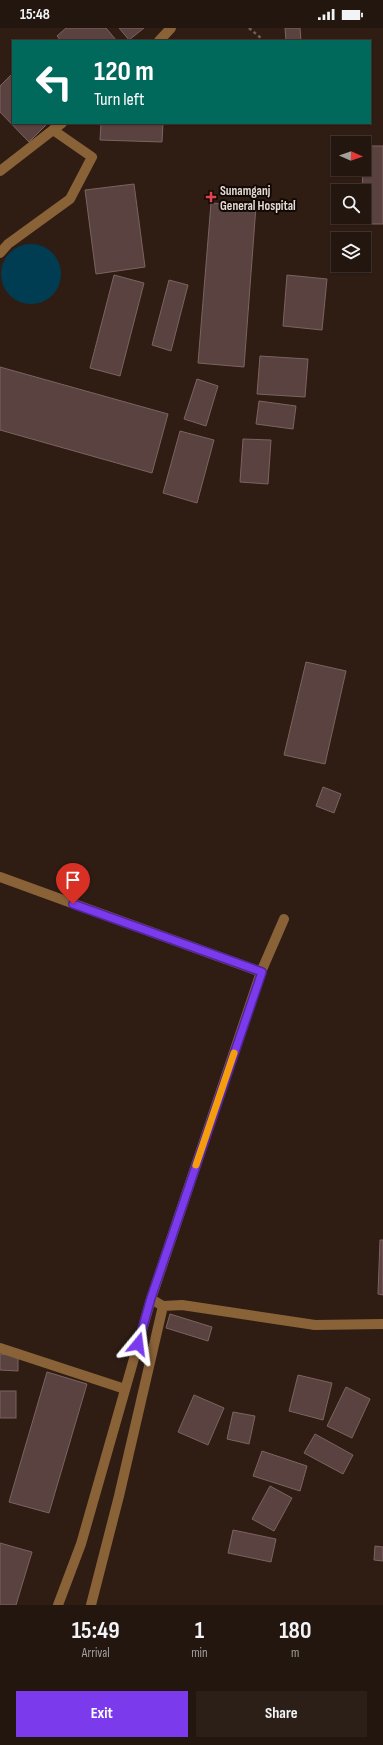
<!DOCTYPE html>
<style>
:root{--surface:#23160f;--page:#2b1f18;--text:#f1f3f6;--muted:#a39f9e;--line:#40352f;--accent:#7c3aed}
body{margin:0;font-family:"Sofia Sans Condensed",sans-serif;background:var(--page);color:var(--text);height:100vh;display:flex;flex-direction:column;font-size:15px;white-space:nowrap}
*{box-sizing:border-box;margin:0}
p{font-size:13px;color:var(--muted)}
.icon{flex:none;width:22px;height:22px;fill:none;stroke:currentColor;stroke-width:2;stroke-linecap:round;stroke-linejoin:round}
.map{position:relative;height:1577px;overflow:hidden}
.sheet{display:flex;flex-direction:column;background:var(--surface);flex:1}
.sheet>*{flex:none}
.banner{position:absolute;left:12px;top:12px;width:359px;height:84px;border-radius:0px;box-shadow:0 1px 3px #0004,0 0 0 1px var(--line);background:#00695c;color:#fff;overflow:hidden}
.needle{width:26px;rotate:92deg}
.tools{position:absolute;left:331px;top:108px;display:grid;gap:8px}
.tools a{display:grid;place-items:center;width:40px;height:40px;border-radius:0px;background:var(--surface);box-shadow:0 1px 3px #0004,0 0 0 1px var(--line);font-size:20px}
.pin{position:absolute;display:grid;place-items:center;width:34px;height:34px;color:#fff;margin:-41px -17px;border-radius:50% 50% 50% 0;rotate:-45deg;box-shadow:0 0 4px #0007}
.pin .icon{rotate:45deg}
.me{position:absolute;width:44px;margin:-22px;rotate:16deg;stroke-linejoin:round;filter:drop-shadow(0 0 3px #0008)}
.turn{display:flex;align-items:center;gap:14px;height:84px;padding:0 16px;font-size:18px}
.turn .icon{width:52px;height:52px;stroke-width:2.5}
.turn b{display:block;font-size:28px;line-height:34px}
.eta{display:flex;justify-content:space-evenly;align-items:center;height:68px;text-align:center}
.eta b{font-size:24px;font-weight:700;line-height:28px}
.action{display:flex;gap:8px;margin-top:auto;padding:8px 16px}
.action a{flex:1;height:46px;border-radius:0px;background:var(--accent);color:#fff;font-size:16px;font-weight:700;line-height:46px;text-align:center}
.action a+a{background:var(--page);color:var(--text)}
.status{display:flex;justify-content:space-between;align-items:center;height:28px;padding:0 20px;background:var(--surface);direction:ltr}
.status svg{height:11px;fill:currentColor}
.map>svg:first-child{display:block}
.water{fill:#003d53}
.building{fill:#5a4240;stroke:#7c6360}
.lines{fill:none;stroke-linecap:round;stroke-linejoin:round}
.path{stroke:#706057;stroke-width:2.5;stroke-dasharray:3 3;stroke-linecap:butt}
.minor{stroke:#8a6238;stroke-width:10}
.route-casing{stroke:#51269a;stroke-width:10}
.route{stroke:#7c3aed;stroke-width:7}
.slow{stroke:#f59e0b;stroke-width:7}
.health-dot{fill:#e0444e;stroke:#110906;stroke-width:1.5}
.labels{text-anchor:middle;stroke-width:4;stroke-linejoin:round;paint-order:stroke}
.poi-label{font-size:13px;font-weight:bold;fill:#e5d9d2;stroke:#110906;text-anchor:start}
</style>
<div class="status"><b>15:48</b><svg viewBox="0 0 49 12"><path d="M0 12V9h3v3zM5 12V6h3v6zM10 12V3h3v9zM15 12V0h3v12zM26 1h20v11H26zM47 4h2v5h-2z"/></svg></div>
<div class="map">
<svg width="383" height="1577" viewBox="0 0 383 1577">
<rect width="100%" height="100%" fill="#2f1d14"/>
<circle class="water" cx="31" cy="246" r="30"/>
<g class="building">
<path d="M66,0H106L116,12L114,13H61L57,8Z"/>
<path d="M119,0H144L129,12Z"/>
<path d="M285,0H300L301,13H286Z"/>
<path d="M13,45V95H48L29,114L0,84V58Z"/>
<path d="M101,95H163L162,114L100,112Z"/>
<path d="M364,118H383V196H361L362,189H364V163H362Z"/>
<path d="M134,156L145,239L96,246L85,162Z"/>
<path d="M211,175L256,178L244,339L198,335Z"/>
<path d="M114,247L144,255L120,348L90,340Z"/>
<path d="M287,247L327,251L322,302L283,298Z"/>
<path d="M169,252L188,257L171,323L152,317Z"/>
<path d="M260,328L308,331L305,369L257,366Z"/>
<path d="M0,339L168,386L152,445L0,402Z"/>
<path d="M197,351L218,358L206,398L184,391Z"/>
<path d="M259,373L296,378L293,401L256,396Z"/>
<path d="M180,403L214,412L197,475L163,465Z"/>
<path d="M243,411L271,412L268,456L240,454Z"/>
<path d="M306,634L346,643L325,736L284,727Z"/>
<path d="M323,759L341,766L334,785L316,778Z"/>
<path d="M380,1212H383V1267L378,1266Z"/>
<path d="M170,1286L212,1299L208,1313L166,1300Z"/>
<path d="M0,1326L18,1327V1343L0,1342Z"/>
<path d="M47,1344L87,1356L49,1485L9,1474Z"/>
<path d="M298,1347L332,1355L323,1392L289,1383Z"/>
<path d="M346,1359L370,1371L352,1410L327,1398Z"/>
<rect x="0" y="1363" width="16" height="27"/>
<path d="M194,1367L224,1380L208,1417L178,1404Z"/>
<path d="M233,1384L255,1388L249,1416L227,1411Z"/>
<path d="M315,1406L353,1427L343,1446L304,1425Z"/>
<path d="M262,1423L307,1438L300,1463L253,1448Z"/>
<path d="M270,1458L292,1470L274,1503L252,1491Z"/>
<path d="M233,1502L276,1511L271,1534L228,1525Z"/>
<path d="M0,1515L32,1524L16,1577H0Z"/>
<path d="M375,1518L383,1519V1533L374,1532Z"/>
</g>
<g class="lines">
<path class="path" d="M249,0L261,10L259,13"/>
<g class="minor">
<path d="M159,13L171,0"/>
<path d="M0,143L62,95"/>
<path d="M0,225L8,216L70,171L92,129L53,102"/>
<path d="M0,849L261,944"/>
<path d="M163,1278L151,1271L261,944L284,891"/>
<path d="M0,1320L125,1361"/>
<path d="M58,1577L81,1516L151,1271"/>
<path d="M91,1577L119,1468L163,1278L182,1277L315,1297L383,1296"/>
</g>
</g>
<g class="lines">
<g class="route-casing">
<path id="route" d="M73,876L262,944L151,1270L138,1316"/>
</g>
<use href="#route" class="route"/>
<path class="slow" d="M196,1137L234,1025"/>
</g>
<path class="health-dot" d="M209 163h4v4h4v4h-4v4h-4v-4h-4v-4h4z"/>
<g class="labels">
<g class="poi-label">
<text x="220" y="167">Sunamganj<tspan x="220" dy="15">General Hospital</tspan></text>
</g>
</g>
</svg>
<div class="tools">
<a><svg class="needle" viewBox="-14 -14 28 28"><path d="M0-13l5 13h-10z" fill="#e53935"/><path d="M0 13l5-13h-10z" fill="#a39f9e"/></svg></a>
<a><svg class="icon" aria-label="search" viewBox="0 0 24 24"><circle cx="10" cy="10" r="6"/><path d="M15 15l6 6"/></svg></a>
<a><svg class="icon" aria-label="layers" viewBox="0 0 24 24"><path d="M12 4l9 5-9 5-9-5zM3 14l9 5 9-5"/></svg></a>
</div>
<div class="pin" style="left:73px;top:876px;background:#d93025"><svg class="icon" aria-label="arrive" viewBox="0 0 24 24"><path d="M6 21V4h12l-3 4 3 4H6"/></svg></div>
<svg class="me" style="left:138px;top:1316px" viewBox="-20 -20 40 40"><path d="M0-17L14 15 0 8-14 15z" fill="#7c3aed" stroke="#fff" stroke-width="4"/></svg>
<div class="banner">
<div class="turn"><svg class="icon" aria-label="left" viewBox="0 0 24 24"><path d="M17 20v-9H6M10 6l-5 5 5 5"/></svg><div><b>120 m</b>Turn left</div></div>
</div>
</div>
<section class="sheet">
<div class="eta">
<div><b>15:49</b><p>Arrival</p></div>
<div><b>1</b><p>min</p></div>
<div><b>180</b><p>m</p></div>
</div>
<div class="action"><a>Exit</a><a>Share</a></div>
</section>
